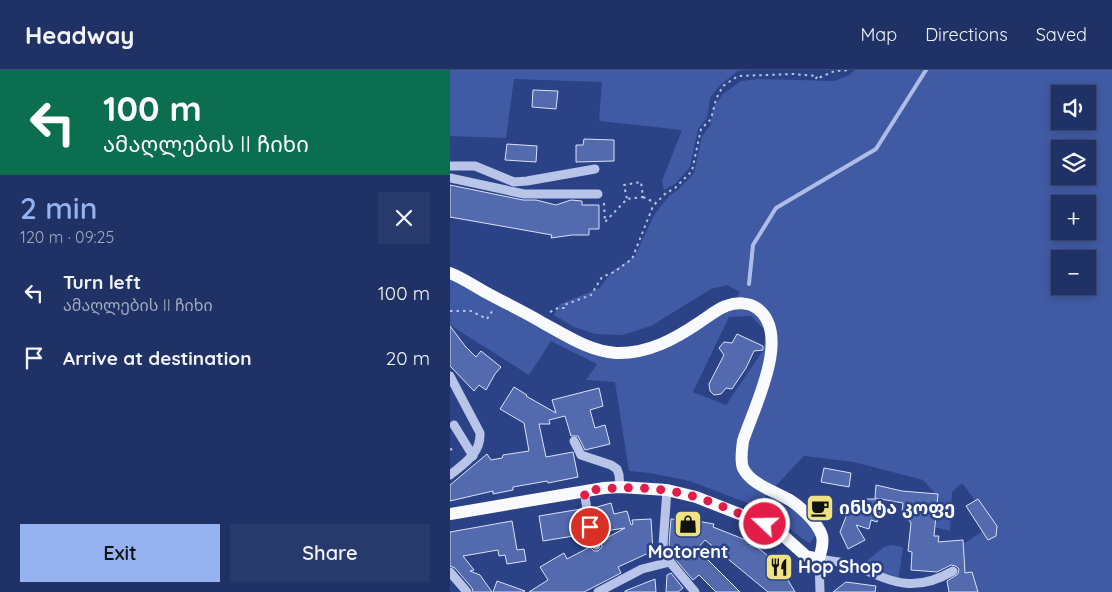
<!DOCTYPE html>
<meta charset="utf-8">
<style>
:root{--surface:#203265;--page:#283a6b;--text:#f1f3f6;--muted:#a2aabf;--line:#3d4d79;--accent:#95b2f1}
body{margin:0;font-family:Quicksand,"Noto Sans Georgian",sans-serif;background:var(--page);color:var(--text);height:100vh;display:flex;flex-direction:column;font-size:19px;white-space:nowrap}
*{box-sizing:border-box;margin:0}
p{font-size:16px;color:var(--muted)}
.icon{flex:none;width:28px;height:28px;fill:none;stroke:currentColor;stroke-width:2;stroke-linecap:round;stroke-linejoin:round}
.map{position:relative;flex:1;overflow:hidden}
.drawer{display:flex;flex-direction:column;background:var(--surface);width:450px}
.drawer>*{flex:none}
.banner{background:#0b6e4f;color:#fff;overflow:hidden}
.tools{position:absolute;left:601px;top:15px;display:grid;gap:10px}
.tools a{display:grid;place-items:center;width:45px;height:45px;border-radius:0px;background:var(--surface);box-shadow:0 2px 8px #0003,0 0 0 1px var(--line);font-size:25px}
.pin{position:absolute;display:grid;place-items:center;width:42px;height:42px;color:#fff;margin:-21px;border:2px solid #fff;border-radius:50%;box-shadow:0 1px 5px #0007}
.me{position:absolute;width:55px;margin:-28px;rotate:291deg;stroke-linejoin:round;filter:drop-shadow(0 0 4px #0008)}
.turn{display:flex;align-items:center;gap:18px;height:105px;padding:0 20px;font-size:22px}
.turn .icon{width:65px;height:65px;stroke-width:2.5}
.turn b{display:block;font-size:35px;line-height:42px}
.round{display:grid;place-items:center;flex:none;width:52px;height:52px;border-radius:0px;background:var(--page)}
.summary{display:flex;align-items:center;justify-content:space-between;height:85px;padding:0 20px}
h1{font-size:30px;font-weight:600;line-height:38px;color:var(--accent)}
.primary-button{display:flex;gap:10px;margin-top:auto;padding:10px 20px}
.primary-button a{flex:1;height:58px;border-radius:0px;background:var(--accent);color:#111;font-size:20px;font-weight:600;line-height:58px;text-align:center}
.primary-button a+a{background:var(--page);color:var(--text)}
ul{padding:0;list-style:none}
li{display:flex;align-items:center;gap:15px;height:65px;padding:0 20px}
li div{flex:1}
li b{display:block;font-size:19px}
li em{font-style:normal}
header{display:flex;align-items:center;gap:30px;box-sizing:border-box;height:70px;padding:0 25px;background:var(--surface);border-bottom:1px solid var(--line)}
header strong{font-size:24px}
nav{display:flex;gap:28px;margin-inline-start:auto;font-size:18px}
main{display:flex;flex:1;min-height:0}
.map>svg:first-child{display:block}
.green{fill:#405aa3;fill-rule:evenodd}
.lines{fill:none;stroke-linecap:round;stroke-linejoin:round}
.stream{stroke:#adbde8;stroke-width:4}
.building{fill:#536aae;stroke:#dbe2f6}
.path{stroke:#b8c4e8;stroke-width:2;stroke-dasharray:2.5 4;stroke-linecap:butt}
.minor{stroke:#b8c4e8;stroke-width:9}
.major{stroke:#f9fafe;stroke-width:12}
.route{stroke:#e11d48;stroke-width:9;stroke-dasharray:0 16.2}
.labels{text-anchor:middle;stroke-width:5;stroke-linejoin:round;paint-order:stroke}
.poi-label{font-size:18px;font-weight:bold;fill:#fff;stroke:#2b4287;text-anchor:start}
</style>
<header>
<strong>Headway</strong>
<nav><a>Map</a><a>Directions</a><a>Saved</a></nav>
</header>
<main>
<section class="drawer">
<div class="banner">
<div class="turn"><svg class="icon" aria-label="left" viewBox="0 0 24 24"><path d="M17 20v-9H6M10 6l-5 5 5 5"/></svg><div><b>100 m</b>ამაღლების II ჩიხი</div></div>
</div>
<div class="summary"><div><h1>2 min</h1><p>120 m · 09:25</p></div><a class="round"><svg class="icon" aria-label="close" viewBox="0 0 24 24"><path d="M6 6l12 12M18 6L6 18"/></svg></a></div>
<ul>
<li><svg class="icon" aria-label="left" viewBox="0 0 24 24"><path d="M17 20v-9H6M10 6l-5 5 5 5"/></svg><div><b>Turn left</b><p>ამაღლების II ჩიხი</p></div><em>100 m</em></li>
<li><svg class="icon" aria-label="arrive" viewBox="0 0 24 24"><path d="M6 21V4h12l-3 4 3 4H6"/></svg><div><b>Arrive at destination</b></div><em>20 m</em></li>
</ul>
<div class="primary-button"><a>Exit</a><a>Share</a></div>
</section>
<div class="map">
<svg width="662" height="522" viewBox="0 0 662 522">
<rect width="100%" height="100%" fill="#2b4287"/>
<g class="green">
<path d="M0,0H299L288,1L270,15L260,28L257,48L248,59L240,97L225,114L214,120L212,111L232,60L149,51L152,12L64,9L56,68L0,66Z"/>
<path d="M405,0H662V522H524L503,481L543,454L512,413L502,422L500,461L483,457L484,422L473,410L404,392L354,386L315,427C335,436 357,443 366,464L360,473L354,470L316,440L240,411L200,403L179,401L165,312L136,310L147,294L101,271L79,305L0,255V203L132,275L192,280L283,234L290,222L277,215L261,219L201,256L173,265L145,264L124,257L104,245L110,234L150,218L162,201L185,186L204,145L219,126L229,119L244,103L252,66L260,56L264,36L273,24L291,11L308,9L385,11L399,5ZM610,24H638V51H610ZM610,79H638V106H610ZM610,134H638V161H610ZM610,189H638V216H610ZM301,246L316,261L314,279L276,335L243,322L279,247Z"/>
<path d="M441,475L453,477L448,511L414,493L434,477Z"/>
</g>
<g class="lines">
<path class="stream" d="M299,214L303,175L326,138L426,79L476,0"/>
</g>
<g class="building">
<path d="M83,20L108,21L106,39L82,37Z"/>
<path d="M134,69L164,70V91L126,92V75H133Z"/>
<path d="M57,74L87,76L86,92L55,90Z"/>
<path d="M0,115L73,130H86L106,135L121,130L132,131V135H149V159H139V165H122L101,168L102,165L0,147Z"/>
<path d="M0,256L15,276L26,287L31,281L51,297L45,304L36,320L29,315L24,321L0,296Z"/>
<path d="M287,264L313,276V280L304,281L296,298L282,319L276,318L271,324L264,325L260,321L259,314L274,285L269,278L274,272L282,273Z"/>
<path d="M64,317L77,325L76,326L106,343L102,330L149,318L153,336L140,340L145,358L155,355L160,374L135,380L128,366H121L115,346L99,350L100,354H89L96,387L123,382L128,407L98,413L97,411L63,417V420L43,424V421L0,431V415L37,384L41,390L52,388L53,385L79,381L74,353L50,339Z"/>
<path d="M374,398L401,403L399,417L371,412Z"/>
<path d="M426,415L452,421L488,424L484,466H489L488,472L513,470L515,503L522,502L528,522H499L497,511L508,504L509,499L506,496L501,495L487,502L461,500L462,482L458,481L461,453L452,441L453,433L425,428Z"/>
<path d="M403,429H433L427,452L421,450L419,459L406,455L415,470L398,479L390,462Z"/>
<path d="M528,429L547,456L546,466L538,470L516,436Z"/>
<path d="M161,433L164,444L177,441L181,455L183,454L182,450L201,449L203,481L168,497L171,503L134,522H79L98,510L90,497L114,483L117,489L140,477L144,481H148L152,477L151,471L175,458L148,462L143,438Z"/>
<path d="M131,439L136,464L93,471L89,446Z"/>
<path d="M221,449L247,451L264,454L263,457L301,472L329,495L345,522H318L255,470L247,479L290,522H266L249,505L243,510L225,489L219,474Z"/>
<path d="M62,451L67,480L74,479L76,491L57,494L55,485L49,486L48,480L13,486L24,500L20,501L30,505L42,522H23L22,518L5,498L0,496V462Z"/>
<path d="M221,503L233,518L228,522H216L217,505Z"/>
<path d="M205,509L206,522H175V521Z"/>
<path d="M47,511L75,521L74,522H43Z"/>
<path d="M396,512L426,516L425,522H383Z"/>
</g>
<g class="lines">
<g class="path">
<path d="M193,127L206,133"/>
<path d="M154,133L155,152L177,129L193,127L191,112L174,115L177,129"/>
<path d="M0,241H21L37,249L43,240"/>
<path d="M100,242L108,238H114V235L141,225L152,207L164,202L182,189L203,136L216,123L225,118L242,101L251,59L261,49L266,29L273,16L288,6L343,4L367,6L366,9L385,1L400,0"/>
<path d="M0,380L5,377"/>
</g>
<g class="minor">
<path d="M0,96H25L64,112L77,111L145,99"/>
<path d="M0,108L74,124H148"/>
<path d="M0,306L30,363C31,383 15,393 0,405"/>
<path d="M4,355L23,386"/>
<path d="M124,371L131,385L161,395L167,399L169,405L170,417"/>
<path d="M217,420L213,475L220,492L245,522"/>
<path d="M134,421L140,457L146,475"/>
<path d="M0,502L17,522"/>
<path d="M148,522L192,499L220,492"/>
<path d="M370,522L369,489C381,491 397,492 408,497C444,514 467,522 503,501"/>
</g>
<path class="major" d="M0,203C13,208 24,216 37,223C55,233 75,242 93,253C117,266 139,281 166,283C198,284 225,269 250,252C258,247 267,239 276,236C286,232 299,232 308,239C342,266 303,339 293,371C292,379 290,390 293,398C300,413 321,420 334,427C347,433 368,452 372,466C374,474 371,481 369,489L356,486L328,461L315,454L246,427L217,420L170,417L154,418L0,444"/>
</g>
<g class="lines">
<path class="route" d="M140,457L134,421C171,416 209,416 246,427C269,434 292,445 315,454"/>
</g>
<defs>
<g id="cafe-square" transform="scale(1.4375)"><rect x="-9" y="-9" width="18" height="18" rx="4" fill="#eee380" stroke="#2b4287"/><path d="M-5.5-4.5H6V0H3Q3 3.5 0 3.5H-2.5Q-5.5 3.5-5.5 0ZM3-3.2v2h1.7v-2ZM-6 4.5H4V6H-6Z" fill="#111"/></g>
<g id="shop-square" transform="scale(1.4375)"><rect x="-9" y="-9" width="18" height="18" rx="4" fill="#eee380" stroke="#2b4287"/><path d="M-5-2.5h2.3a2.7 3.5 0 0 1 5.4 0H5L5.5 6h-11ZM-1.5-2.5h3a1.5 2.3 0 0 0-3 0Z" fill="#111"/></g>
<g id="restaurant-square" transform="scale(1.4375)"><rect x="-9" y="-9" width="18" height="18" rx="4" fill="#eee380" stroke="#2b4287"/><path d="M-5-6h1v4h1v-4h1v4h1v-4h1v5L-1.5 .5V6h-2V.5L-5-1ZM5-6V6H3V1.5H1.5Q1.5-4 5-6Z" fill="#111"/></g>
</defs>
<g fill-rule="evenodd">
<use href="#cafe-square" x="370" y="438"/>
<use href="#shop-square" x="238" y="454"/>
<use href="#restaurant-square" x="329" y="497"/>
</g>
<g class="labels">
<g class="poi-label">
<text x="389" y="444">ინსტა კოფე</text>
<text x="238" y="488" text-anchor="middle">Motorent</text>
<text x="348" y="503">Hop Shop</text>
</g>
</g>
</svg>
<div class="tools">
<a><svg class="icon" aria-label="sound" viewBox="0 0 24 24"><path d="M4 9h4l5-4v14l-5-4H4zM17 9q2 3 0 6"/></svg></a>
<a><svg class="icon" aria-label="layers" viewBox="0 0 24 24"><path d="M12 4l9 5-9 5-9-5zM3 14l9 5 9-5"/></svg></a>
<a>+</a>
<a>−</a>
</div>
<div class="pin" style="left:140px;top:457px;background:#d93025"><svg class="icon" aria-label="arrive" viewBox="0 0 24 24"><path d="M6 21V4h12l-3 4 3 4H6"/></svg></div>
<svg class="me" style="left:315px;top:454px" viewBox="-20 -20 40 40"><circle r="17" fill="#e11d48" stroke="#fff" stroke-width="3"/><path d="M0-11L8 9 0 5-8 9z" fill="#fff"/></svg>
</div>
</main>
